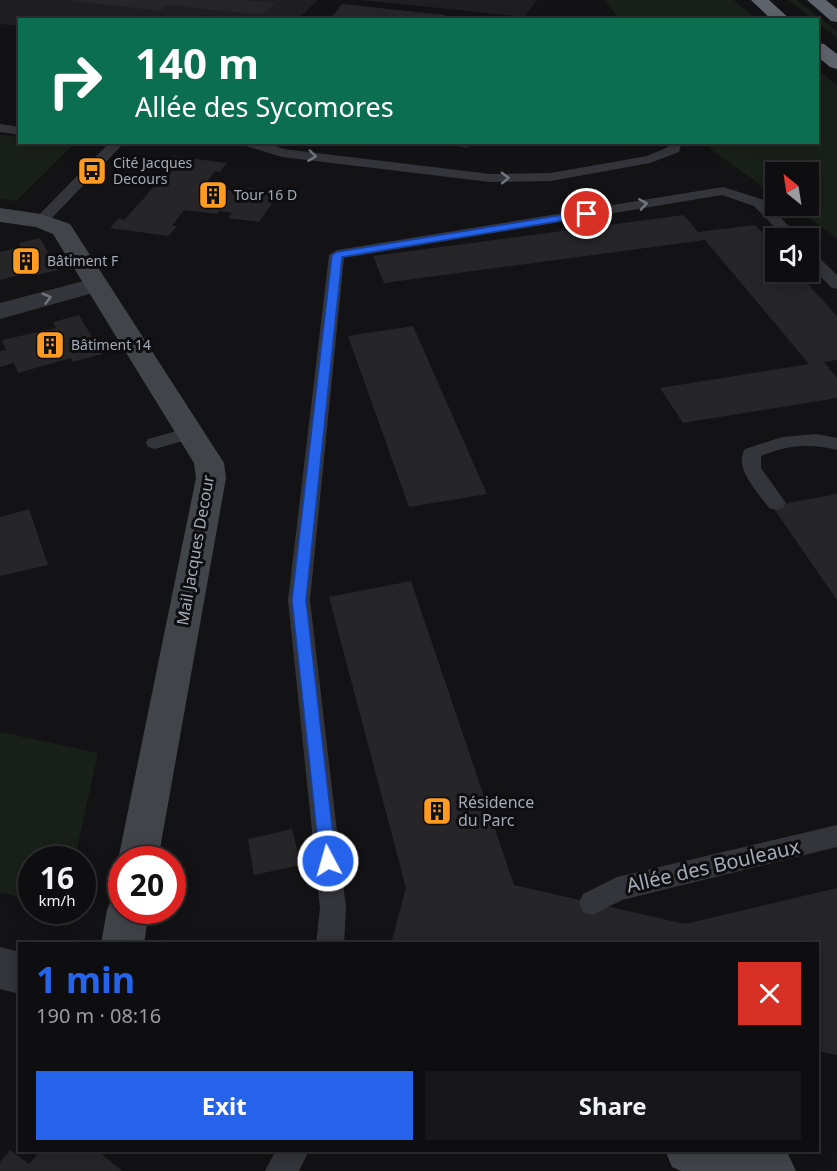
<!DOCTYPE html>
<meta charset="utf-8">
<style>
:root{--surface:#0e0e10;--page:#171719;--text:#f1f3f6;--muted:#9b9c9f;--line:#2e2e30;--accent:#2563eb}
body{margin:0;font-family:"Noto Sans",sans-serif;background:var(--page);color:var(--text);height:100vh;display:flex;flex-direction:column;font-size:22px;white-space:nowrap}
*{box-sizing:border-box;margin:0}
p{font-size:20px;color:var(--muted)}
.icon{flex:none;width:33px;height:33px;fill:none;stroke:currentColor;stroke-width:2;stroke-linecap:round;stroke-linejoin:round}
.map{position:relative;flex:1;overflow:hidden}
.side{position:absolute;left:18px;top:942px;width:801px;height:210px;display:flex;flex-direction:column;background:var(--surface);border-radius:0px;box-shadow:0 3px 15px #0003,0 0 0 2px var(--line)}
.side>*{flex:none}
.hud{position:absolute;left:18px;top:18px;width:801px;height:126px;border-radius:0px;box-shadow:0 3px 15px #0003,0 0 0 2px var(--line);background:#0b6e4f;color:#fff;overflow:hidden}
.needle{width:39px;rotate:330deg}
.buttons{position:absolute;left:765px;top:162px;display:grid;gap:12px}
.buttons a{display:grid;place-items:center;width:54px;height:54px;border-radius:0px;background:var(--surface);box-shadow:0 3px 15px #0003,0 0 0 2px var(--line);font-size:30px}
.speed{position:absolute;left:18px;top:846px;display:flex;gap:12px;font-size:30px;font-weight:700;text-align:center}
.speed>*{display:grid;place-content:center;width:78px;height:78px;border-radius:50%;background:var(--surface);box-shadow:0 3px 15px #0003,0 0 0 2px var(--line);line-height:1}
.speed small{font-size:15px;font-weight:400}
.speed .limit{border:9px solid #d22;background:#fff;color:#111}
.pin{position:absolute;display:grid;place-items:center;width:51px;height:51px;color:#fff;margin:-26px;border:3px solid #fff;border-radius:50%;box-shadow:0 2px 6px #0007}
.me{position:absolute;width:66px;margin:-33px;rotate:354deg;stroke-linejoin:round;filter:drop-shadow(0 0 4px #0008)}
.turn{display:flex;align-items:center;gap:21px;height:126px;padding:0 18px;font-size:27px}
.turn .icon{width:78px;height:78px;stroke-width:2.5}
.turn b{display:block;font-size:42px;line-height:51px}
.round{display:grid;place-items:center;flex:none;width:63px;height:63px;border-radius:0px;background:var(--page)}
.headline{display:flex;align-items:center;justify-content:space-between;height:102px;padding:0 18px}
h1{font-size:36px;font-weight:700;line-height:45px;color:var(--accent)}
.primary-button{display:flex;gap:12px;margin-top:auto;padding:12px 18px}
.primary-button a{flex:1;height:69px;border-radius:0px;background:var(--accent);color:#fff;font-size:24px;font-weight:700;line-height:69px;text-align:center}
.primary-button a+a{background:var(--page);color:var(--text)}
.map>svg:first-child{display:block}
.built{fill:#1f1f22}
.green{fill:#192019}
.building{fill:#262629}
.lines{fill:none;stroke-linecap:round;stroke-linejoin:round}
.lane{fill:#34353a;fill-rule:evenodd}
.street{fill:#34353a;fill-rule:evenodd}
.secondary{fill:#41454a;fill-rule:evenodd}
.highway{fill:#5f646c;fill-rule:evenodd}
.oneway{stroke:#71767f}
.route{fill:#2563eb;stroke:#184099;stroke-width:1.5}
.labels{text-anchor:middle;stroke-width:6;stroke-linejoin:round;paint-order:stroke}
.far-poi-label{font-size:14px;fill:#a3abb7;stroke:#0e0e10;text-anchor:start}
.street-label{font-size:16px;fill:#a3abb7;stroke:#0e0e10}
.poi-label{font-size:16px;fill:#a3abb7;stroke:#0e0e10;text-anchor:start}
.near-street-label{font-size:20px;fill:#a3abb7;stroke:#0e0e10}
</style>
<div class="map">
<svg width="837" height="1171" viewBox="0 0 837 1171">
<rect width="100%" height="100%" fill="#131315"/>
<g class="built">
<path d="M0,0H318L298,19L20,20L19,26L0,24Z"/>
<path d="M361,0H537L524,17Z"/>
</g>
<g class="green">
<path d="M604,0H733L757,19H619Z"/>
<path d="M788,0H797L837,31V38L818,23V20L813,19Z"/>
<path d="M818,70L837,86V238L791,206H808V172H776L775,195L714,152L707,143L818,142Z"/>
<path d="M0,135L19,137L20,142L74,144L16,201L0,199Z"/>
<path d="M0,732L98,753L75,857L72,859L32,860L31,894L25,899L0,892Z"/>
</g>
<g class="building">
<path d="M68,0H243L275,3L263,15L166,5L160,11Z"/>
<path d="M342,4L446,15L444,20H329Z"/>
<path d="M435,142H470L467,148Z"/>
<path d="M173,156L227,163L220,172L215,171L204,186L245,193L249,188L280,192L259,222L228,218L232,213L219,211L217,214L184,210L172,226H177L169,236L110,228L119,218L124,220L146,196L170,166L165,165Z"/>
<path d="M684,215L698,232L755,225L776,248V272H797L837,316V360L824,362L837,378V398L683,423L660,388L809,364L705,240L384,283L373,256Z"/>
<path d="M40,238L58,270L37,275L35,271L0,280V252L21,247L19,243Z"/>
<path d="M79,315L102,354L73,362L71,358L18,373L14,363L0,367V351L6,350L2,340L56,328L53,322Z"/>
<path d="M413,326L487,494L409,507L348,336Z"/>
<path d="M837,494V600L772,506Z"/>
<path d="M29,509L48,565L0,576V517Z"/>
<path d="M411,581L514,885L685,924L837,888V1055L818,1051V944H391L406,888L329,597Z"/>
<path d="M292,829L301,865L254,875L248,839Z"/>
<path d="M10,1150L29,1164L41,1150H97L122,1171H0V1162Z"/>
</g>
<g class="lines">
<g class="lane">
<path d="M0,124L20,127V135L0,132Z"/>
<path d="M110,142L123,144L46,224H36L34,221L36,218Z"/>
<path d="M233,142H264L284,149L490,174L551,173L647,156L668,147L669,142H682L679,152L650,163L551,181L490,182L282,157Z"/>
<path d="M723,187L764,200L800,238H785L754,206L722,195L344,258L310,600L346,908L344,944H316L320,908L288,600L329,255L337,250Z"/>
<path d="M808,251L813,252L837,275V289L831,287L808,264Z"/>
<path d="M191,427L197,429L200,433L197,437L155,449L148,447L146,443L148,439Z"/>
<path d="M816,434L837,438V450C811,443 786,445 761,456V468L786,503L783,508L776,510L769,508C758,492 733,468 745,449L782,437Z"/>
<path d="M837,825V847L622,900L592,915L583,912L579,903L583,894L617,877Z"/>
<path d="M276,1150H309L299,1171H265Z"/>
</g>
<g class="street">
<path d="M95,278L104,280L107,285L104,290L0,319V303Z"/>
<path d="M0,947L20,952V994L0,989Z"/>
</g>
<g class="secondary">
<path d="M0,208L41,214L70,224L224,463L226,478L158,860H122V868L118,860L196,478L194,463L53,234L36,227L0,222Z"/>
<path d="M122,893V910H149L144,944H101L107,910L113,896Z"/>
<path d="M665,1150H781L788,1154L796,1171H681L672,1167Z"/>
</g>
<g class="highway">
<path d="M751,0H769L791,20H772Z"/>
<path d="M807,0H826L837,9V22L831,21Z"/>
<path d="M818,43L824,44L837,54V69L830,67L818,57Z"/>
</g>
</g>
<defs><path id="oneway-chevron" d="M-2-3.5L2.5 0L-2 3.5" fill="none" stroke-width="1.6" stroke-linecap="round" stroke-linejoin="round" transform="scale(1.5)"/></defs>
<g class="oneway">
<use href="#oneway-chevron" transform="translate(312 156) rotate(7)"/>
<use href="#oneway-chevron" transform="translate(505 178) rotate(-1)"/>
<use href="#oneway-chevron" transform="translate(643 204) rotate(-9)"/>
<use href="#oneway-chevron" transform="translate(47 298) rotate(-15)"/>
</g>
<path class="route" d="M587,211L592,214L590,216L342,257L306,600L336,861L334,866L328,869L322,866L320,861L292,600L332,255L337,252Z"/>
<defs>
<g id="bus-square" transform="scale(1.5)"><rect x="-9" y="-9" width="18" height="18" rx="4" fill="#ff9b21" stroke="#0e0e10"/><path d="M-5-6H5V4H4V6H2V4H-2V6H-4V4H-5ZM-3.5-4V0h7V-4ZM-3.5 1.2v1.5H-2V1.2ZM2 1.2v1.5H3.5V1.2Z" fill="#111"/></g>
<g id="building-square" transform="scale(1.5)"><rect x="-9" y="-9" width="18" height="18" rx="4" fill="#ff9b21" stroke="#0e0e10"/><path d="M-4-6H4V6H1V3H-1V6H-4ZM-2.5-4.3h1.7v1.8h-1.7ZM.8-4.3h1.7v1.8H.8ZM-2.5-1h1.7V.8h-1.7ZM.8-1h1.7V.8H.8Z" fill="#111"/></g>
</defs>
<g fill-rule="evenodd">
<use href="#bus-square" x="92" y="171"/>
<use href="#building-square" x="213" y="195"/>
<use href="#building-square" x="26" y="261"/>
<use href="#building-square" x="50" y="345"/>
<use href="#building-square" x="437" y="811"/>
</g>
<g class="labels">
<g class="far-poi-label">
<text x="113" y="168">Cité Jacques<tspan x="113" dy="16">Decours</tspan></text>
<text x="234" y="200">Tour 16 D</text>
<text x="47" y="266">Bâtiment F</text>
<text x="71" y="350">Bâtiment 14</text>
</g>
<g class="street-label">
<text transform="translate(195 550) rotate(-80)" y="6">Mail Jacques Decour</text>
</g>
<g class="poi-label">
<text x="458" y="808">Résidence<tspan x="458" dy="18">du Parc</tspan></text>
</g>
<g class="near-street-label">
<text transform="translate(713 866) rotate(-13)" y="7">Allée des Bouleaux</text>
</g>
</g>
</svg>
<div class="buttons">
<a><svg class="needle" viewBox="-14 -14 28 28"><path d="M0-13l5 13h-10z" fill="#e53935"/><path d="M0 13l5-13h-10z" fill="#9b9c9f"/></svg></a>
<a><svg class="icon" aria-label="sound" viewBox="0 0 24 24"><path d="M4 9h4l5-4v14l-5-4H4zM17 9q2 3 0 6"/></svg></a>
</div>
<div class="speed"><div>16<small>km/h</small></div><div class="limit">20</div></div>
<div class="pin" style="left:587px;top:214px;background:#d93025"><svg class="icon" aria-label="arrive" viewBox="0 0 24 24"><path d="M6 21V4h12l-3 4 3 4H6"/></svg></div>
<svg class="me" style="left:328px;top:861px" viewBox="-20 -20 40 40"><circle r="17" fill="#2563eb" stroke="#fff" stroke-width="3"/><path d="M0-11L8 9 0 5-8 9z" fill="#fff"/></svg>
<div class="hud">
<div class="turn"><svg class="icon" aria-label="right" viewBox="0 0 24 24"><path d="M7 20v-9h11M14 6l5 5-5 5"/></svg><div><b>140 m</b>Allée des Sycomores</div></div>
</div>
<section class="side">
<div class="headline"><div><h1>1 min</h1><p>190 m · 08:16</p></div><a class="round" style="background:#d93025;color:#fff"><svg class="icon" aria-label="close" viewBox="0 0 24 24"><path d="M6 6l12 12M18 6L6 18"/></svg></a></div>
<div class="primary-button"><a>Exit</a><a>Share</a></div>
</section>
</div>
